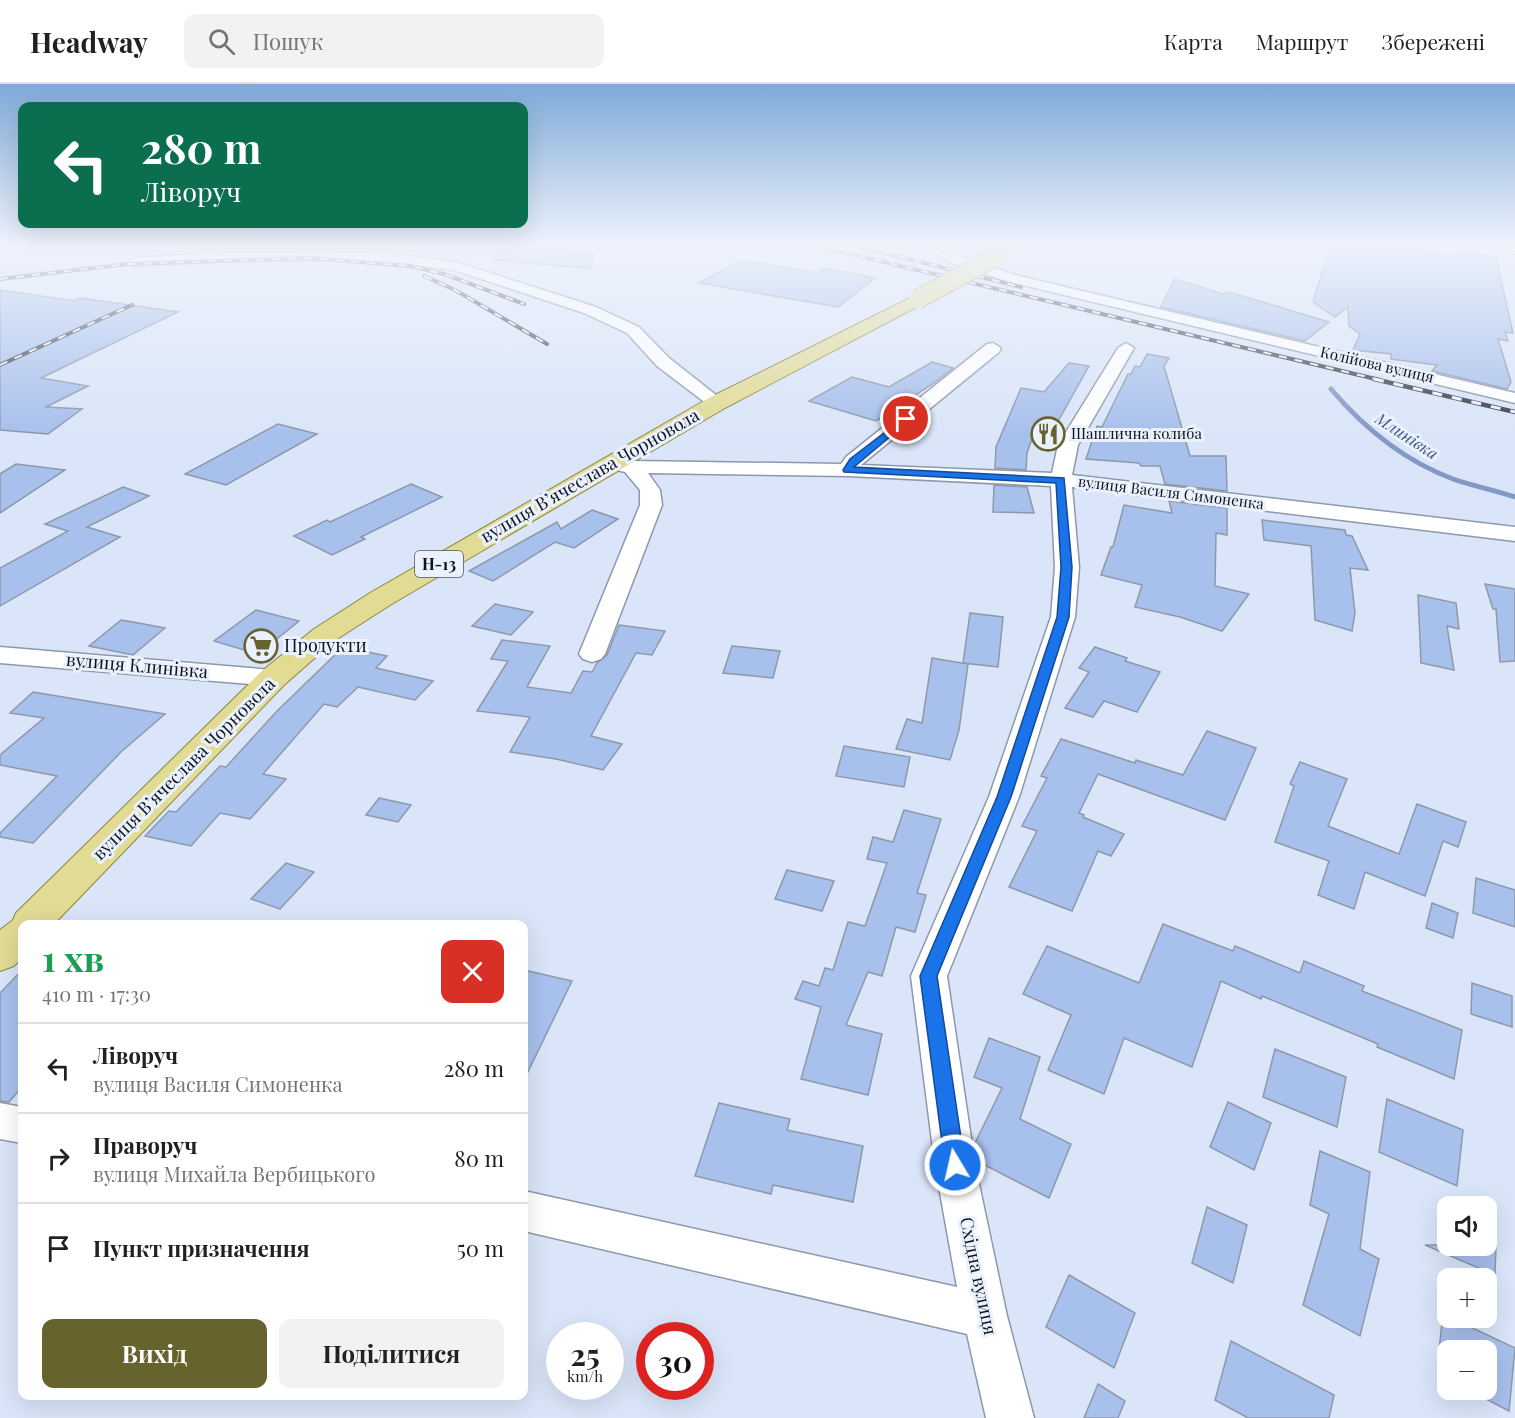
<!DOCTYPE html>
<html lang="uk">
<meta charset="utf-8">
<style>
:root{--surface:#fff;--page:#f2f2f2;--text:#202124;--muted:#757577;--line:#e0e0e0;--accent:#67632f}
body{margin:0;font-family:"Playfair Display",serif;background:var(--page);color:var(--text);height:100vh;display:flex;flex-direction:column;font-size:22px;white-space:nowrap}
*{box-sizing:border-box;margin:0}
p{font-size:20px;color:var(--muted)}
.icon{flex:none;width:33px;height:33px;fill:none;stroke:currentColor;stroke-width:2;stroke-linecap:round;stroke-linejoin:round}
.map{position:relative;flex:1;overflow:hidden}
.drawer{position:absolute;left:18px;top:836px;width:510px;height:480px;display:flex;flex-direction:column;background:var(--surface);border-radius:12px;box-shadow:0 6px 24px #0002}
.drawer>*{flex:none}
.banner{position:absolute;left:18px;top:18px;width:510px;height:126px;border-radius:12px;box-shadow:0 6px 24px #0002;background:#0b6e4f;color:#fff;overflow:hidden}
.tools{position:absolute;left:1437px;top:1112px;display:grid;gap:12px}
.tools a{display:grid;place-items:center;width:60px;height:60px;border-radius:12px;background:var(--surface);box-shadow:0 6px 24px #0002;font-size:30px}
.speed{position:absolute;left:546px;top:1238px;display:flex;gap:12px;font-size:30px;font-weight:700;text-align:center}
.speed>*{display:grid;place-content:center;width:78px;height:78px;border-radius:50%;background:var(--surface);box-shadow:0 6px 24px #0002;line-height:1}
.speed small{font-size:15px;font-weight:400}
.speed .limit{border:9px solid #d22;background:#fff;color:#111}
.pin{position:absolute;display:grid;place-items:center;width:51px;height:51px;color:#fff;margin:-26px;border:3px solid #fff;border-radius:50%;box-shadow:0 2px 6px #0007}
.me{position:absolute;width:66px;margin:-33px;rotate:351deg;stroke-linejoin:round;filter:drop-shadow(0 0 4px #0008)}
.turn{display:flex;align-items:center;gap:21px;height:126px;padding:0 24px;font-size:27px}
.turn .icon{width:78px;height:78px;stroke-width:2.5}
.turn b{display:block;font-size:42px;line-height:51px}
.round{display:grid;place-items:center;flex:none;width:63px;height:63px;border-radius:12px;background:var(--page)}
.head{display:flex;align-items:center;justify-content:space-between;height:102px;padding:0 24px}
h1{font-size:36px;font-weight:700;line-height:45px;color:#1e9e55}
.primary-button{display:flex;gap:12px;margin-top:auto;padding:12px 24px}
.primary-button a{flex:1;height:69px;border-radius:12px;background:var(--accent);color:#fff;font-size:24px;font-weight:700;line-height:69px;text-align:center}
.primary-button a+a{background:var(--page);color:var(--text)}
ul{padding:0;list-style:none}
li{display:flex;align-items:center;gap:18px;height:90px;padding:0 24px;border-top:2px solid var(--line)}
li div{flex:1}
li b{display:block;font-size:22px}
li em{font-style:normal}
header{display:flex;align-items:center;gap:36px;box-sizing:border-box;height:84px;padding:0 30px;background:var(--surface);border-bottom:2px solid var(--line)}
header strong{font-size:28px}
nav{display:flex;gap:33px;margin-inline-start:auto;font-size:21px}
.search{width:420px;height:54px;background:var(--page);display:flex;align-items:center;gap:15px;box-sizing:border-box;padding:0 21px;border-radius:12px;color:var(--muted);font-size:22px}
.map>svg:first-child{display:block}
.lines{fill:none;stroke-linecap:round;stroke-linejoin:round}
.stream{stroke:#829ac3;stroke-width:5}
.building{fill:#a8c0ec;stroke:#8e98ab;stroke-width:1.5}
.street-casing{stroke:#8d98ab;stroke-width:3}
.primary-casing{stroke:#8b863c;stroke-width:2}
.street{fill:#fff;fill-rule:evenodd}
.primary{fill:#e1db94;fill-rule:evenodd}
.rail-far1-casing{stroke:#3b404a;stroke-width:4}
.rail-casing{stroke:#3b404a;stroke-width:4.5}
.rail-far1{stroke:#ebf2ff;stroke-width:2;stroke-dasharray:8;stroke-linecap:butt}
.rail{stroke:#ebf2ff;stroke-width:3;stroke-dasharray:10;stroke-linecap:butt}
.primary-bridge-casing{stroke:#8b863c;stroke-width:20;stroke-linecap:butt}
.primary-bridge{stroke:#e1db94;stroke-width:18}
.route{fill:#1a73e8;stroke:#114b97;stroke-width:1.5}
.labels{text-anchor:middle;stroke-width:6;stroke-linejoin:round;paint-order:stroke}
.far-street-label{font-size:15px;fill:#10141b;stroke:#ebf2ff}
.far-poi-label{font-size:15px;fill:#10141b;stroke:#ebf2ff;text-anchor:start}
.far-water-label{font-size:16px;font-style:italic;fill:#36548a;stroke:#ebf2ff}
.shield{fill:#ebf2ff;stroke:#52575f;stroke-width:1.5}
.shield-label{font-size:16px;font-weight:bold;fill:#10141b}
.street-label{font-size:18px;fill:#10141b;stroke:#ebf2ff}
.poi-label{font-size:18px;fill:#10141b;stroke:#ebf2ff;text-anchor:start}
</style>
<header>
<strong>Headway</strong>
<div class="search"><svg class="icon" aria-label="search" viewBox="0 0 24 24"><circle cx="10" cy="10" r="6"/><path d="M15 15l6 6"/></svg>Пошук</div>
<nav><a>Карта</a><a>Маршрут</a><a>Збережені</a></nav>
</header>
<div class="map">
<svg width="1515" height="1334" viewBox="0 0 1515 1334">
<rect width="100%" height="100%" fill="#dae5f9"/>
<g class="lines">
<path class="stream" d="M1331,305C1364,344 1405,377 1453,395C1473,402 1494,406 1515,413"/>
</g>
<g class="building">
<path d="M495,161H545L593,171L591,185L495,176Z"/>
<path d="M1330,161L1380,166L1381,162L1496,173L1513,249L1505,248L1508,257L1498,255L1511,298L1507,305L1432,287L1437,281L1391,275V270L1353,266L1360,250L1349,242L1348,223L1335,233L1313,218Z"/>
<path d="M742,176L817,189L825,184L875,194L838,223L699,199Z"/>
<path d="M1175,195L1223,210L1229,208L1329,238L1305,257L1161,223Z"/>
<path d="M0,206L75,217L80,214L178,228L41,294L88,302L46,323L82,325L48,350L0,346Z"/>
<path d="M1147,270L1169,274L1164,282L1190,372H1226L1227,407L1165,400L1160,382H1141L1139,379L1086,375L1097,342L1102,343L1128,290H1131L1135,282L1140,283Z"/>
<path d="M932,278L953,284L934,299L876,337L809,317L852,293L889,303Z"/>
<path d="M1069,279L1089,282L1056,341L1038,337L1027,369L1026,386L995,384L996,363L1021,304L1044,308Z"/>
<path d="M278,340L317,350L226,401L185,390Z"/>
<path d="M16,380L65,386L0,429V390Z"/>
<path d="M411,400L442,413L361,453L365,455L332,471L294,452L327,436L330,438Z"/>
<path d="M994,401L1027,403L1034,429L993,428Z"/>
<path d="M123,403L149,412L87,443L120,453L0,522V484L68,447L45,440Z"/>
<path d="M1169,417L1227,424V451L1216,449L1215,502L1249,510L1222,547L1180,533L1135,523L1142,501L1101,491L1111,463H1113L1124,421L1172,429Z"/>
<path d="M592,426L618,435L574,464L555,458L493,497L469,487L557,438L561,445Z"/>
<path d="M1262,436L1345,446L1346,451L1352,452L1368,486L1350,484L1355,529L1352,547L1315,536L1311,462L1264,456Z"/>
<path d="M1485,500L1515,505V577L1500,578L1496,525H1493Z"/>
<path d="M1418,511L1456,519L1459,545L1447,542L1454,586L1421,579Z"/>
<path d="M495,520L533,528L511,551L472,542Z"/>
<path d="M256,526L299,537L258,570L214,557Z"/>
<path d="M970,529L1003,533L998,583L963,579Z"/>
<path d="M121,536L133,538L165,544L133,571L89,562Z"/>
<path d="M619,541L665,547L652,571L636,569L591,652L622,660L603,686L556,675L510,668L530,633L477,627L508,577L491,575L502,556L550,562L527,603L571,609L583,587L592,588L597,579L607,571Z"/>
<path d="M732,562L780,567L773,594L723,589Z"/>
<path d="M343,563L387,572L376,584L433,597L415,616L358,603L337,623L324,620L263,690L286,695L250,735L220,729L191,762L145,752L169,727L176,728L220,682L226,683L277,627Z"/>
<path d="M1095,563L1127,574L1125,577L1160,588L1137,628L1104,617L1093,633L1065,624L1089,588L1079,584Z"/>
<path d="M932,574L968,580L959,646L950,676L896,665L907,635L922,639Z"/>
<path d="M33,608L165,630L121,668L33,759L0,753V749L57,692L0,681V671L44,634L10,629Z"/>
<path d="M1207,647L1256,664L1225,736L1098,690L1079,729L1084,731L1083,733L1124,750L1111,772L1098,767L1072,827L1009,803L1037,747L1022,742L1047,694L1041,692L1061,655L1135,679L1136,676L1183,691Z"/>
<path d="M844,662L910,673L904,703L836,692Z"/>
<path d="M1300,678L1347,695L1328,742L1399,770L1417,720L1466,738L1458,763L1443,757L1425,812L1365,788L1354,825L1318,811L1329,777L1275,758L1294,702L1290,700Z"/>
<path d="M379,714L411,721L398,738L366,731Z"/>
<path d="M904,726L941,735L917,809L926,811L915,848L896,843L882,892L868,888L846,941L882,950L868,1011L801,995L821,923L795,915L803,897L819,902L825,884L833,886L848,838L865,842L887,779L867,775L873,753L893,758Z"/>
<path d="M286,779L314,788L280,825L251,815Z"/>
<path d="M787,786L834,797L822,827L775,815Z"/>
<path d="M1476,794L1515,806V843L1473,829Z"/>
<path d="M1432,819L1458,829L1453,854L1426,844Z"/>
<path d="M1163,840L1233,867L1235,862L1300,889L1304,877L1364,902L1362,907L1462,946L1454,995L1377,963L1378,960L1262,912L1261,915L1221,897L1192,983L1124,954L1104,1010L1048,986L1071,931L1023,910L1047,862L1139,899Z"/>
<path d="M22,886V1003L9,1018L0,1017V909Z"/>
<path d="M524,886L572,897L524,996Z"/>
<path d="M1472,899L1512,912V943L1471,930Z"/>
<path d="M989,954L1040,973L1020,1035L1071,1060L1049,1114L977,1077L974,1061L1002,1004L974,993Z"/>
<path d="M1275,965L1346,993L1337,1043L1263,1013Z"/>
<path d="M1387,1015L1463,1046L1457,1102L1379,1068Z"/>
<path d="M1228,1018L1271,1039L1254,1086L1210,1063Z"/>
<path d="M719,1019L790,1035L787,1046L863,1062L853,1118L773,1101L771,1110L695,1092Z"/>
<path d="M1320,1067L1370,1088L1360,1165L1379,1175L1360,1252L1303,1221L1329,1130L1310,1121Z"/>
<path d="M1207,1123L1247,1141L1233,1199L1192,1179Z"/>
<path d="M1425,1161H1496L1495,1191Z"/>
<path d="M1069,1191L1135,1229L1114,1284L1046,1243Z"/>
<path d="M1443,1230L1515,1264L1509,1327L1486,1315V1266H1439Z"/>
<path d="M1231,1257L1334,1311L1329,1334H1248L1215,1316Z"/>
<path d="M1098,1300L1125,1317L1118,1334H1084Z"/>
</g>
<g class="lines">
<g class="street-casing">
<g id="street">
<path d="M921,161H939L962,173L1019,192L1515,309V319L1010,198L952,179Z"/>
<path d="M1506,161H1515V170L1510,169Z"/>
<path d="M328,168L391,170L456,178L596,223L639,243L669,274L726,319L723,323H711L657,282L627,249L584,229L454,186L391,178L328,176L224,177L134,182L127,178L134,174L224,169Z"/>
<path d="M993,259L1001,264L999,268L861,381L1052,389L1058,361L1118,264L1126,259L1134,264L1078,361L1072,391L1515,443V457L1072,403L1079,483L1075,533L1019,713L947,892L975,1081L1007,1232L1034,1334H986L967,1250L524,1147V1107L957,1203L935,1081L911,892L989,713L1051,533L1055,483L1051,402L848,392L648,389L660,406L662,421L605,570L601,575L592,578L583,575L579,570L640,421V406L625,388L604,383L601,379L604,375L611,373L632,377L841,380L846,373L987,260Z"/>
<path d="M0,563L273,586L282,588L286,594L282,600L273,602L0,579Z"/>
<path d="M0,1019L22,1023V1059L0,1055Z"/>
</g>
</g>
<g class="primary-casing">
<g id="primary">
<path d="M1005,161H1025L1009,172H997L995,169Z"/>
<path d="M918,210L924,211L927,215L924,219L725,324L390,521L334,557L284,601L54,840H22V873L14,882L0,887V846L13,836L16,829L262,587L314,545L370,509L709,314Z"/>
</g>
</g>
<use href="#street" class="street"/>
<use href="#primary" class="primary"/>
<g class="rail-far1-casing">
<g id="rail-far1">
<path d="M812,161L1380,296"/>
<path d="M852,161L1021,203"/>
<path d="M424,192L455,206L547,260"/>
<path d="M0,195L128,180L308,174L410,182L444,190L524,220"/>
<path d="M0,281L132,221"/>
</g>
</g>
<g class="rail-casing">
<path id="rail" d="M1374,295L1515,328"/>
</g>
<use href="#rail-far1" class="rail-far1"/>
<use href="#rail" class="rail"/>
<g class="primary-bridge-casing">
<path id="primary-bridge" d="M918,215L1003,169"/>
</g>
<use href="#primary-bridge" class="primary-bridge"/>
</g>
<linearGradient id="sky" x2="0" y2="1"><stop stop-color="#7faad9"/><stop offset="0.46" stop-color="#eef3fc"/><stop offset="1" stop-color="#eef3fc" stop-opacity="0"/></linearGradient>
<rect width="1515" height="348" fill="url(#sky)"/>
<path class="route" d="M906,332L909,333V337L854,383L1064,394L1072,483L1069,533L1011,713L937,892L965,1081L962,1087L955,1090L948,1087L945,1081L920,892L997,713L1057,533L1061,483L1056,399L844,388L843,386L850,375Z"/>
<defs>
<g id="restaurant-ring" transform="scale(1.725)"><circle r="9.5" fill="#ebf2ff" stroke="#67632f" stroke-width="1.5"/><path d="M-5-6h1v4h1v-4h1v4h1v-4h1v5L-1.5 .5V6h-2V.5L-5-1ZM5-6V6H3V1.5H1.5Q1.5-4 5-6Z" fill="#67632f"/></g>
<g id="supermarket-ring" transform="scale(1.725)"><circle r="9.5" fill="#ebf2ff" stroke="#67632f" stroke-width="1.5"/><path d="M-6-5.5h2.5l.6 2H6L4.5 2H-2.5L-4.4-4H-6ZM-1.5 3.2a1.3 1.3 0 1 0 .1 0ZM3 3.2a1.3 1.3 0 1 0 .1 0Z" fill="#67632f"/></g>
</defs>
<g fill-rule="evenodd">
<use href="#restaurant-ring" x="1048" y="350"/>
<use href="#supermarket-ring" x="261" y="562"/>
</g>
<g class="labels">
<g class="far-street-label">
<text transform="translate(1377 281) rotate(13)" y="5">Колійова вулиця</text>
<text transform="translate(1171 409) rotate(7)" y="5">вулиця Василя Симоненка</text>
</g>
<g class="far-poi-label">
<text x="1071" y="355">Шашлична колиба</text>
</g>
<g class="far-water-label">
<text transform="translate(1407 352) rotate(33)" y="6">Млинівка</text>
</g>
<rect class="shield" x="415" y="467" width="48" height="26" rx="4.5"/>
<g class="shield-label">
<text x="439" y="486">Н-13</text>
</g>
<g class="street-label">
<text transform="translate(590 392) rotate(-30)" y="6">вулиця Вʼячеслава Чорновола</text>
<text transform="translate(137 582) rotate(5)" y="6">вулиця Клинівка</text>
<text transform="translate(184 685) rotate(-45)" y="6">вулиця Вʼячеслава Чорновола</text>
<text transform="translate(978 1192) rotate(78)" y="6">Східна вулиця</text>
</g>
<g class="poi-label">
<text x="284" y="568">Продукти</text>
</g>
</g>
</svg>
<div class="tools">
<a><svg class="icon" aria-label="sound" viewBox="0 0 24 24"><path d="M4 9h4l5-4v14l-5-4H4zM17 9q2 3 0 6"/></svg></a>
<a>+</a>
<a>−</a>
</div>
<div class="speed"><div>25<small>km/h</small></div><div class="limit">30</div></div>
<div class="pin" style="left:906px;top:335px;background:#d93025"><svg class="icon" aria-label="arrive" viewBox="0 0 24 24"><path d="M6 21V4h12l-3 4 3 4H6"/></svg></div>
<svg class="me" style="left:955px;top:1081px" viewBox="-20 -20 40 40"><circle r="17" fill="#1a73e8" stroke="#fff" stroke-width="3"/><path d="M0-11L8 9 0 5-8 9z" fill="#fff"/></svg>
<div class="banner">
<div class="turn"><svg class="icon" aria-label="left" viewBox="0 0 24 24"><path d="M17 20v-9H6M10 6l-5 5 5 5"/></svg><div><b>280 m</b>Ліворуч</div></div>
</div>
<section class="drawer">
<div class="head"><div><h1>1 хв</h1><p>410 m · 17:30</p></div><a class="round" style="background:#d93025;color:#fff"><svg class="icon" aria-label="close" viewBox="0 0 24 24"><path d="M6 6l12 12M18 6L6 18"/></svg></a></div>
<ul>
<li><svg class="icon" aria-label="left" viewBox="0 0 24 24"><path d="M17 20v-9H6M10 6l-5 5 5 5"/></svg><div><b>Ліворуч</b><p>вулиця Василя Симоненка</p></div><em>280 m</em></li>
<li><svg class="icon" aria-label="right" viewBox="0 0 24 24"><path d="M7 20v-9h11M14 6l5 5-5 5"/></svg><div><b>Праворуч</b><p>вулиця Михайла Вербицького</p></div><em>80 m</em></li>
<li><svg class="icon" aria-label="arrive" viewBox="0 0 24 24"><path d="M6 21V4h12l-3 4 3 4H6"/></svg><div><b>Пункт призначення</b></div><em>50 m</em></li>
</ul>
<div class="primary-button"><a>Вихід</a><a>Поділитися</a></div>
</section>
</div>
